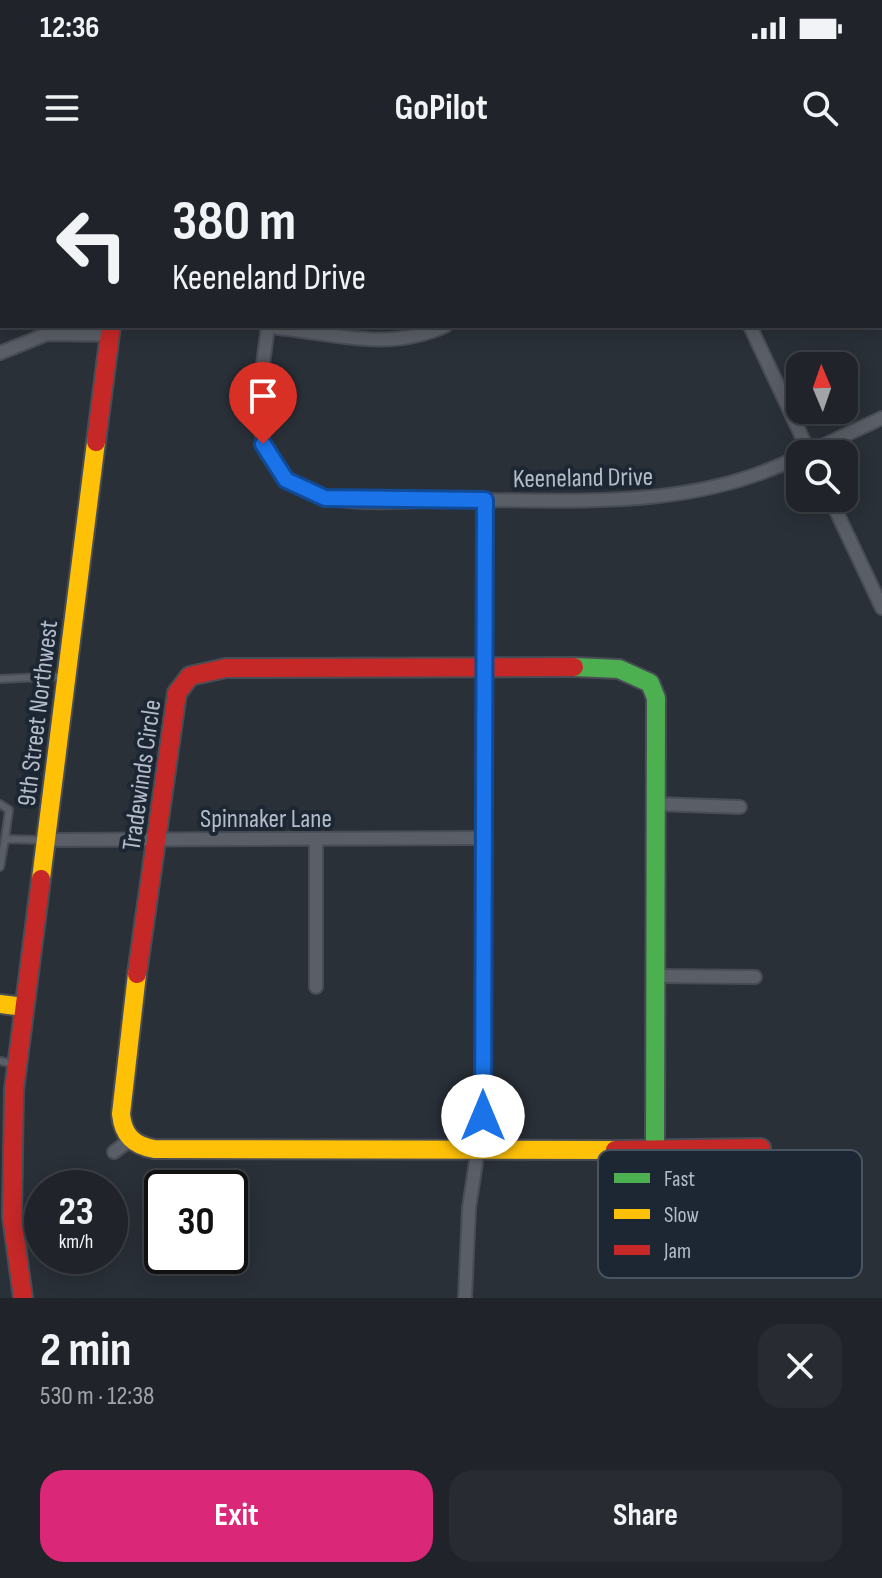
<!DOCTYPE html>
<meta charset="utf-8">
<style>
:root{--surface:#20242a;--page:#282c32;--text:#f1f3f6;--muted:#a2a4a8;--line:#3d4147;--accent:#db2777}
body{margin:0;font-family:"Sofia Sans Condensed",sans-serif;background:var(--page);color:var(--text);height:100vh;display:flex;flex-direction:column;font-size:30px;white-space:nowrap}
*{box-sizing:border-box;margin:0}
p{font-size:26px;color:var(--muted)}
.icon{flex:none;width:44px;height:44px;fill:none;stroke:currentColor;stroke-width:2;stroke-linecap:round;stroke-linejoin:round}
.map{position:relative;height:1138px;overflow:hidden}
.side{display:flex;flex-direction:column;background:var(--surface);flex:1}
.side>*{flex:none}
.banner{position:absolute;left:0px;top:0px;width:882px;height:168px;box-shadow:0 4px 20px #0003,0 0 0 2px var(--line);background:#20242a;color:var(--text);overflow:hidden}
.needle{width:52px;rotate:358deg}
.fabs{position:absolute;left:786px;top:192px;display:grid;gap:16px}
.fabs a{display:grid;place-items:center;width:72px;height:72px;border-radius:16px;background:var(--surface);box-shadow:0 4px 20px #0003,0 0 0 2px var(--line);font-size:40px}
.speed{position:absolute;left:24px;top:1010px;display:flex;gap:16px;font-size:40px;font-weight:700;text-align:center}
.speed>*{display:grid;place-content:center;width:104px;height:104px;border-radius:50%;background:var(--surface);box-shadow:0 4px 20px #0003,0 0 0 2px var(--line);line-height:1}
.speed small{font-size:20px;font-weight:400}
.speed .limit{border:4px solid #111;border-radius:12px;background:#fff;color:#111}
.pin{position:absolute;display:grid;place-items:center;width:68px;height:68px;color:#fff;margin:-82px -34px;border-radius:50% 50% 50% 0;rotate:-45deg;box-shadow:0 0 8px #0007}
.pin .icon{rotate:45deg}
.me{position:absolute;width:88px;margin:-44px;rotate:0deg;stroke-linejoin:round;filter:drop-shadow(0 0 6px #0008)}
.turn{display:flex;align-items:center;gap:28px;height:168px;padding:0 40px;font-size:36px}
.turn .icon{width:104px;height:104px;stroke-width:2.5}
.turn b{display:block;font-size:56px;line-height:68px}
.round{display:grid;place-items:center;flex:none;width:84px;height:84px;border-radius:24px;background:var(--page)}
.head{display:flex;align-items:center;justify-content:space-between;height:136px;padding:0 40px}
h1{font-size:48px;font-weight:700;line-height:60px}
.cta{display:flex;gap:16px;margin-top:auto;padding:16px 40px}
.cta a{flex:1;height:92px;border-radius:24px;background:var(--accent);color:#fff;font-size:32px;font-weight:700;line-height:92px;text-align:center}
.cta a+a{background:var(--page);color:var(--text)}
.status{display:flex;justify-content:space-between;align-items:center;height:56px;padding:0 40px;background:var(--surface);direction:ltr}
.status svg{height:22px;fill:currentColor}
header{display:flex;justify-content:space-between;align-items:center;height:104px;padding:0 40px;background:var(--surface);font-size:36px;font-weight:700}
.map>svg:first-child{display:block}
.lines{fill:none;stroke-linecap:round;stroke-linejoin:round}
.lane-casing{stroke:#484c55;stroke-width:10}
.street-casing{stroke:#484c55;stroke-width:16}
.fast-casing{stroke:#484c55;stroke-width:22}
.slow-casing{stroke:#484c55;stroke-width:22}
.jam-casing{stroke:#484c55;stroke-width:22}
.lane{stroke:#5a5e66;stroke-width:6}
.street{stroke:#5a5e66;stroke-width:12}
.fast{stroke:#4caf50;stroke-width:18}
.slow{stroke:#ffc107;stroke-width:18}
.jam{stroke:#c62828;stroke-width:18}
.route-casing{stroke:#114b97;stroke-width:20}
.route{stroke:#1a73e8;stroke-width:14}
.labels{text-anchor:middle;stroke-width:8;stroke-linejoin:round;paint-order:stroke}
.street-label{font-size:26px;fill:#b4bcc9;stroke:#1d2633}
.key{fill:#1d2633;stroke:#4a5360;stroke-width:2}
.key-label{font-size:22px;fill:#b4bcc9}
</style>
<div class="status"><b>12:36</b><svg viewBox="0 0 49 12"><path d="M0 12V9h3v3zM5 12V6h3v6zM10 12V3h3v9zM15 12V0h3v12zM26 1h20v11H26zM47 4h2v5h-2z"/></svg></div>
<header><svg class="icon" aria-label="menu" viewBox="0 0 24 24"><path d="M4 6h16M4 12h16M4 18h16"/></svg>GoPilot<svg class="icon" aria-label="search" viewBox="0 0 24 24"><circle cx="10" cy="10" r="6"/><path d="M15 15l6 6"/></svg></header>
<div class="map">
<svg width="882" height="1138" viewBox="0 0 882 1138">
<rect width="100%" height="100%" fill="#2a3038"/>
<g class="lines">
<g class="lane-casing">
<g id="lane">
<path d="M0,519L64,516"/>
<path d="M0,644L9,650L5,679"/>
<path d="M0,707L5,679L41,680"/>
<path d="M0,901L14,904"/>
</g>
</g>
<g class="street-casing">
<g id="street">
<path d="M720,0V2"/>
<path d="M365,2L370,0"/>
<path d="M268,166C260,234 238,314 325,338C369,346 419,340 465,340C580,340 694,350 800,296"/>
<path d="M750,166L810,294"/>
<path d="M268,167C329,172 386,193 445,166"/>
<path d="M0,193L47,174L110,175"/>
<path d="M805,294L882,258"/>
<path d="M830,338L882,448"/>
<path d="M657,644L740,647"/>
<path d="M46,680L485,678"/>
<path d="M656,816L755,817"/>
<path d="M316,827V680"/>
<path d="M114,992L130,980"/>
<path d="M465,1138L469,1048L483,956L485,340"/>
</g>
</g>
<g class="fast-casing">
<path id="fast" d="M574,507L619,509L650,523L656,538L655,987"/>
</g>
<g class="slow-casing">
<g id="slow">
<path d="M129,0V2"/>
<path d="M41,719L96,282"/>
<path d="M137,814L121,954C123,975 133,985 154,989L615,990"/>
<path d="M0,844L24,847"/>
</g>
</g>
<g class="jam-casing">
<g id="jam">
<path d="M96,282L111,166"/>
<path d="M137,814L177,533L190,516L226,508L574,507"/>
<path d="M615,990L761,988"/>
<path d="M23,1138L12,1056L14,930L41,719"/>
</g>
</g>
<use href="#lane" class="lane"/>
<use href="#street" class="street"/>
<use href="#fast" class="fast"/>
<use href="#slow" class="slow"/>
<use href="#jam" class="jam"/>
</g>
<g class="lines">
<g class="route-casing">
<path id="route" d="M263,284L286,320L325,338L485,340L483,956"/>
</g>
<use href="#route" class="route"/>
</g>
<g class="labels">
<g class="street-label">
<text transform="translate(583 317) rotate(-1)" y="9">Keeneland Drive</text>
<text transform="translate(37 553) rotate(-83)" y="9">9th Street Northwest</text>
<text transform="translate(141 615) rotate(-82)" y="9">Tradewinds Circle</text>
<text x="266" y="667">Spinnaker Lane</text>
</g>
</g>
<rect x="598" y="990" width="264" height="128" rx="12" class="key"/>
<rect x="614" y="1013" width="36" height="10" fill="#4caf50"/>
<rect x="614" y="1049" width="36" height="10" fill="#ffc107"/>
<rect x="614" y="1085" width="36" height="10" fill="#c62828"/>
<g class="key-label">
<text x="664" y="1026">Fast</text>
<text x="664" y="1062">Slow</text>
<text x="664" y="1098">Jam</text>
</g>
</svg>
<div class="fabs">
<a><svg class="needle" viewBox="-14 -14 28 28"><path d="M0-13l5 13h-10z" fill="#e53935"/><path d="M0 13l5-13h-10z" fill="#a2a4a8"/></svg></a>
<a><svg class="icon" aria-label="search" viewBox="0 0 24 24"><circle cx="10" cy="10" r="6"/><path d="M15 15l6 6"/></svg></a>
</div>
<div class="speed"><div>23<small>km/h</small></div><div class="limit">30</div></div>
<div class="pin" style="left:263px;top:284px;background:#d93025"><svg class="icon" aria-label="arrive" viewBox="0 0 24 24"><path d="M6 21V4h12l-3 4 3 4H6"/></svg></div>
<svg class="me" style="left:483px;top:956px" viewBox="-20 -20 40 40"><circle r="19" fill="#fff"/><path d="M0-13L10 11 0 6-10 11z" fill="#1a73e8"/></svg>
<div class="banner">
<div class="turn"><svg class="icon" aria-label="left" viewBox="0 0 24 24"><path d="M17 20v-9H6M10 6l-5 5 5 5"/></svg><div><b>380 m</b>Keeneland Drive</div></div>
</div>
</div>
<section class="side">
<div class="head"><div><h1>2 min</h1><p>530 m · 12:38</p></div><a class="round"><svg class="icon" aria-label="close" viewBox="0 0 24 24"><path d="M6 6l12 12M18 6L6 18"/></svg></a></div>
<div class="cta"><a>Exit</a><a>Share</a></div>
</section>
